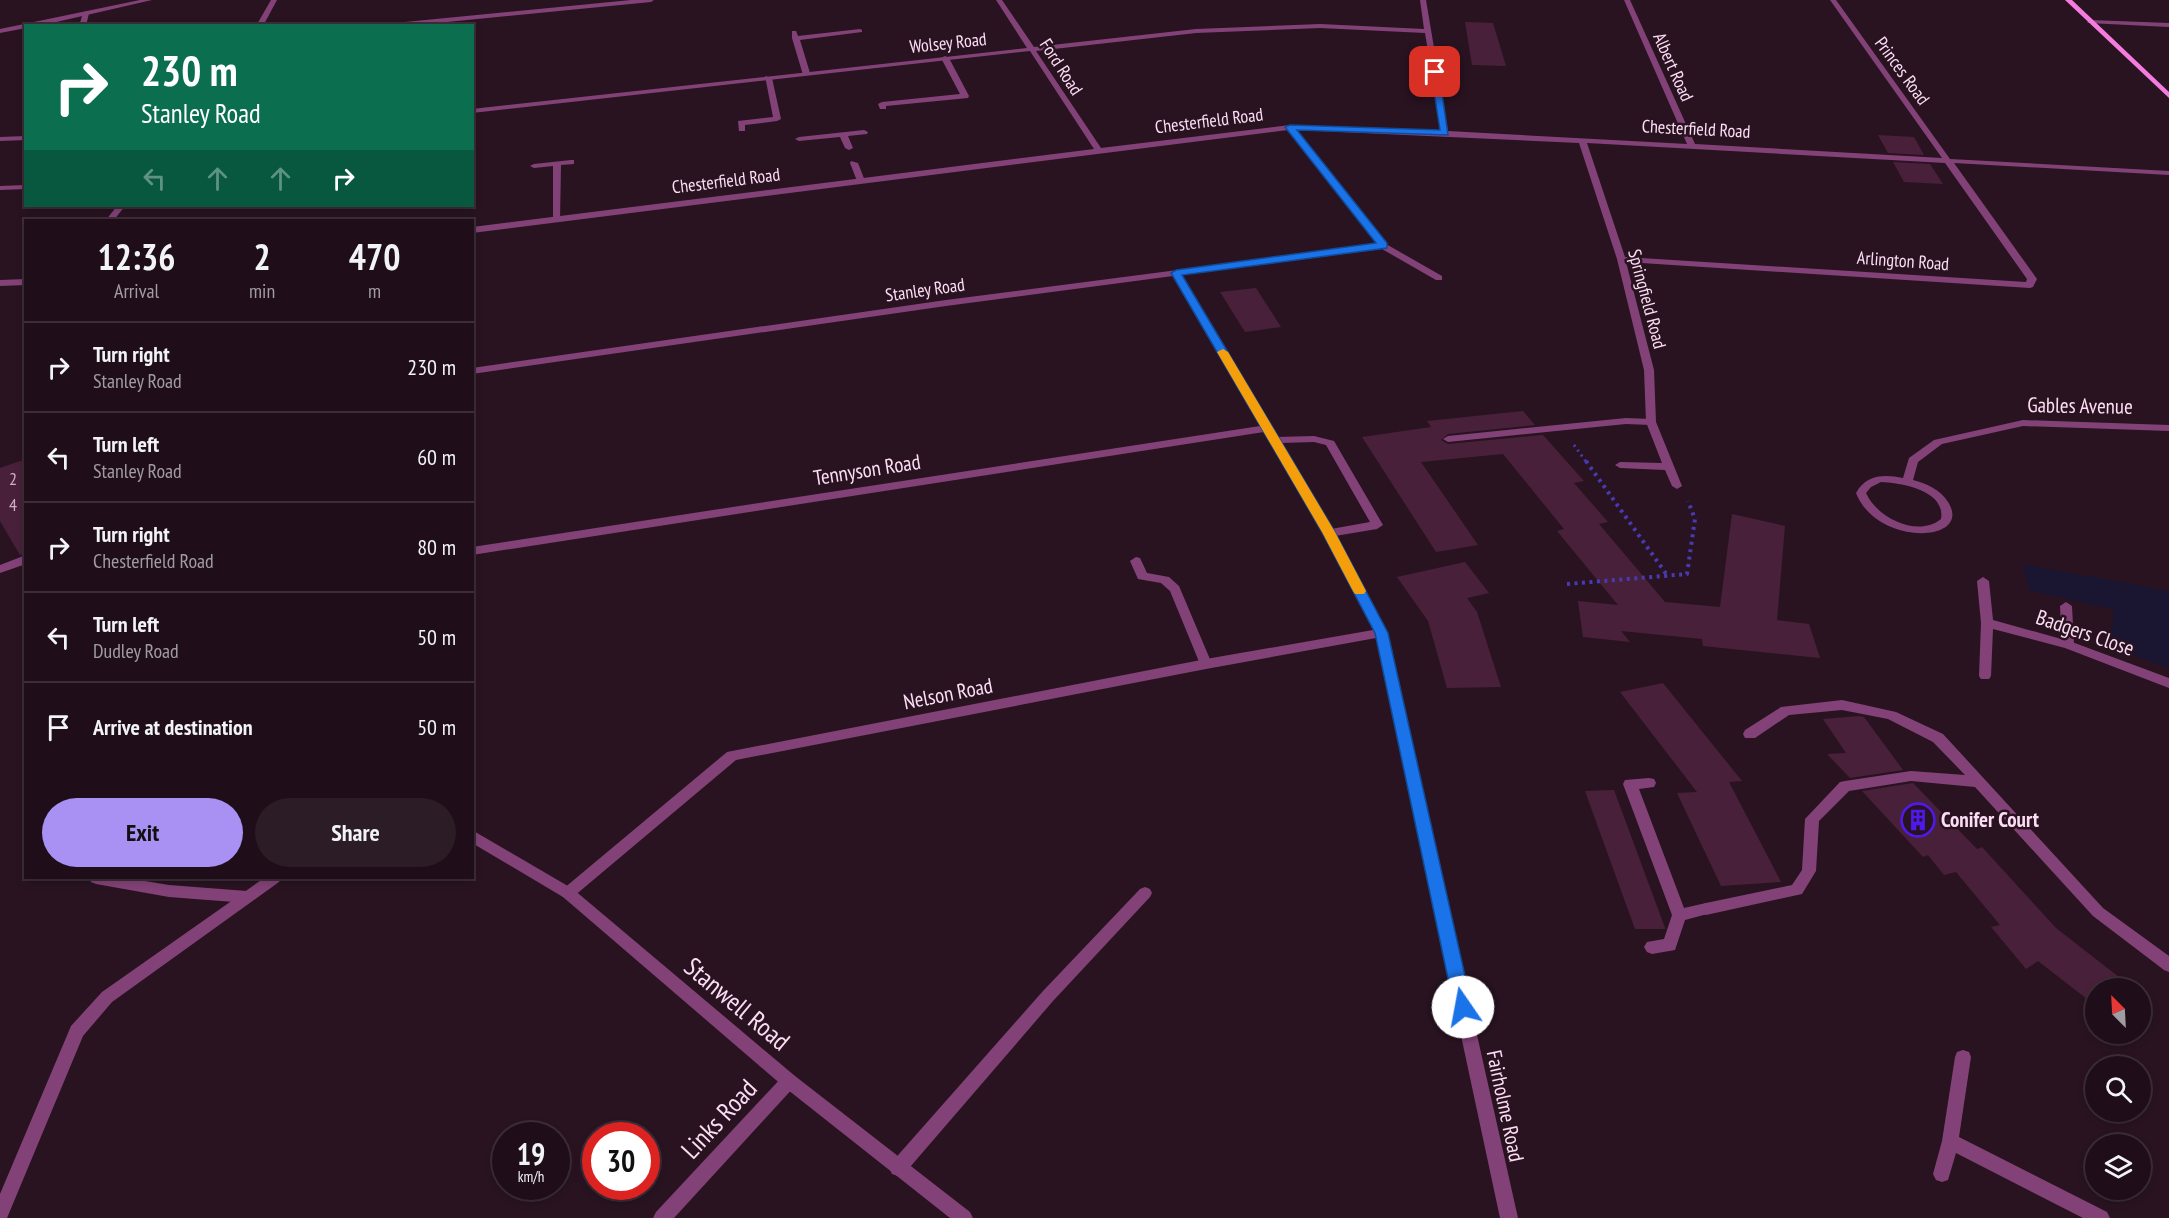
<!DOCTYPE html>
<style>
:root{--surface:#1f0e19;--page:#2c1c26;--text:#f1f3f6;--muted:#a19ca2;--line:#3c2e38;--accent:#a891f2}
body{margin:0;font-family:"PT Sans Narrow",sans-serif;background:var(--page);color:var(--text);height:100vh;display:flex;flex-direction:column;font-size:22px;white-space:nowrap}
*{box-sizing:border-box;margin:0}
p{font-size:20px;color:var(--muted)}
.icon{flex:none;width:33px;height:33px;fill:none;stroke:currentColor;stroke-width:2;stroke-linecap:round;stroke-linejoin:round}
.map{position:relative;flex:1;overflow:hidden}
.side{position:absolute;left:24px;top:219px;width:450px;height:660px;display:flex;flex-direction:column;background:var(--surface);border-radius:0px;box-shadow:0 3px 9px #0003,0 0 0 2px var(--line)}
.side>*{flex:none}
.guide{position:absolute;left:24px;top:24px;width:450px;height:183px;border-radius:0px;box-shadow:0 3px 9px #0003,0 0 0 2px var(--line);background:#0b6e4f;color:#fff;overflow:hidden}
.needle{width:39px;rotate:336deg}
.tools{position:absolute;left:2085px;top:978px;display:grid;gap:12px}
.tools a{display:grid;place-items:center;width:66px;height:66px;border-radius:50%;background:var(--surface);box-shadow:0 3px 9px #0003,0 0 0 2px var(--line);font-size:30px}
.speed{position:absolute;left:492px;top:1122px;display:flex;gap:12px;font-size:30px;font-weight:700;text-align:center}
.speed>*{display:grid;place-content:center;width:78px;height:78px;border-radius:50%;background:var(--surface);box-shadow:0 3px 9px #0003,0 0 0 2px var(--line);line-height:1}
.speed small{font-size:15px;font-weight:400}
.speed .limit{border:9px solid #d22;background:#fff;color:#111}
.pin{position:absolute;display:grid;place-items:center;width:51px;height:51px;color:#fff;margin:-26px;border-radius:12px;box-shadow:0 3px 9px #0006}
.me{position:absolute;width:66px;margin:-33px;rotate:348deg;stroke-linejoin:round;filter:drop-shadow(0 0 4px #0008)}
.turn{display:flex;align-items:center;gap:21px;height:126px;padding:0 18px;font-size:27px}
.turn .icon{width:78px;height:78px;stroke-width:2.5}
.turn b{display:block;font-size:42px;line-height:51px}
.lanes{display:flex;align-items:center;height:57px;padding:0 18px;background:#0003;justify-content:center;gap:30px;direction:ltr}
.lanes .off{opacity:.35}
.eta{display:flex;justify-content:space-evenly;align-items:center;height:102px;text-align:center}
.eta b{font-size:36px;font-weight:700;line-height:42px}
.primary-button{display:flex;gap:12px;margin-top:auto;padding:12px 18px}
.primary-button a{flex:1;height:69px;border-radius:36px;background:var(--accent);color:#111;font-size:24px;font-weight:700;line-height:69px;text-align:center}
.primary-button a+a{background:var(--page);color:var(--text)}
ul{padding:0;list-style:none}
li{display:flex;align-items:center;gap:18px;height:90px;padding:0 18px;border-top:2px solid var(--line)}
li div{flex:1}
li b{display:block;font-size:22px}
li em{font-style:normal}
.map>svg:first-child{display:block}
.green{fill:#1a1632}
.building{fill:#48203a}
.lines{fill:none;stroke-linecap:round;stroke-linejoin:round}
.path-far1{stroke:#473bb2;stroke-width:3;stroke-dasharray:2 4;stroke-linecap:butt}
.path{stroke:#473bb2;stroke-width:4;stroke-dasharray:3 4.5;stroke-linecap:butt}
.service{fill:#834277;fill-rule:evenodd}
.minor{fill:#834277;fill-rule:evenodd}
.tertiary{fill:#834277;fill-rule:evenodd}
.secondary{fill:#f47cde;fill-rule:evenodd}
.route{fill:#1a73e8;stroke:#114b97;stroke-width:1.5}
.slow{fill:#f59e0b}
.labels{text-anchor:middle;stroke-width:5;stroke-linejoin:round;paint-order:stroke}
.far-street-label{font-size:18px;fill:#fcddf4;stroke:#291321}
.number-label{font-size:18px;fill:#cfaec6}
.street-label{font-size:21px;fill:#fcddf4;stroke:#291321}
.poi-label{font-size:21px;font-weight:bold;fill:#fcddf4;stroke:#291321;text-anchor:start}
.near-street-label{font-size:26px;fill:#fcddf4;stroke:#291321}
</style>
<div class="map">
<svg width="2169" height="1218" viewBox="0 0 2169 1218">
<rect width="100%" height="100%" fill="#291321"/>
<path class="green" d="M2022,564L2169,591V668L2108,646L2114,610L2029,590Z"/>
<g class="building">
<path d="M1465,22L1493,23L1506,66L1472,65Z"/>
<path d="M1878,135L1914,137L1924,155L1888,153Z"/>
<path d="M1893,162L1930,164L1943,184L1904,182Z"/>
<path d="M1256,288L1281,327L1245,332L1220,292Z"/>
<path d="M1523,411L1535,425L1448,434L1441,440L1448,444L1543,435L1584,481L1574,483L1608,522L1599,524L1665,602L1720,607L1732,514L1785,526L1777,620L1809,624L1820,658L1703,646L1702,639L1621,631L1630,642L1583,637L1578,601L1618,605L1557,531L1564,529L1503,454L1421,462L1478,545L1436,552L1362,437L1431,427L1427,421Z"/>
<path d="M26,459V553L20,555L0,521V468Z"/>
<path d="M1465,562L1489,593L1467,598L1477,612L1501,687L1447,688L1428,621L1397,577Z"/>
<path d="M1663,683L1742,781L1729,782L1781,882L1721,886L1677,793L1697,792L1620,692Z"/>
<path d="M1859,716L1864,717L1903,770L1850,778L1827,754L1846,753L1823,719Z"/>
<path d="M1913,783L1977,849L1982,847L2056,928L2133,988H2096V1006L2038,961L2026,969L1991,927L2000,925L1956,872L1944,875L1928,855L1923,857L1862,791Z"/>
<path d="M1614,790L1665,928V929H1635L1585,791Z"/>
</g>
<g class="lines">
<path class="path-far1" d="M1574,445L1587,463"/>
<g class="path">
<path d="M1586,461L1667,575"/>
<path d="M1567,584L1687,574L1695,519L1688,501"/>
</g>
<g class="service">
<path d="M86,11L89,13L86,26H79L83,13Z"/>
<path d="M860,29L862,30V32L800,40L810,73L803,75L792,38V31H796L798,36Z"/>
<path d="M945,56L949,58L969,96L968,98L886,106V109H880L878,104L882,102L960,94L941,58Z"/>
<path d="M765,76L772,78L781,119L777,121L745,125V131H739L738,121L773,117Z"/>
<path d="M864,130L868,132L867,134L848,136L853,148L849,150L845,148L840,137L799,141L795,139L799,137Z"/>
<path d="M26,136V140L0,141V137Z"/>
<path d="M571,160H574V164L561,165L560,220L553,222V166L534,168L530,166L534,164Z"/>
<path d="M851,161L858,163L865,181L864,183L857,181L850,163Z"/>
<path d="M26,185V189L0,190V186Z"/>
<path d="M1626,418L1651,419L1656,422L1651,425L1626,424L1448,442L1443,439L1448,436Z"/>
<path d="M1136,557L1140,558L1147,573L1169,577L1179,586L1212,664L1210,667H1202L1200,664L1170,591L1161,583L1138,579L1130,561Z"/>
<path d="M2066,602L2072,606L2074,645L2068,649L2062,645L2060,606Z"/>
<path d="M1649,778L1654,779L1656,783L1654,787L1639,789L1684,908L1706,903L1711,905L1713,909L1711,913L1685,920L1675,950L1652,954L1647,952L1644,947L1647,942L1664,939L1672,915L1623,784L1625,780Z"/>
<path d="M89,878H127L169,885L247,891L252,893L254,897L252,901L247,903L169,897L96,884L91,882Z"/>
<path d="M1145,887L1150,889L1152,893L1150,897L1053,1001L904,1174L898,1176L892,1174L889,1168L892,1162L1043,991L1140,889Z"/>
</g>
<g class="minor">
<path d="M631,0H654L651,2L427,24L364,26Z"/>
<path d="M996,0H1002L1034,47L1196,29L1320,24L1424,29L1420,0H1426L1448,131L1687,144L1624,0H1630L1695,144L1942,158L1830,0H1836L1950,159L2169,171V175L1954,163L2037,279L2033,287L2030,288L1626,262L1654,370L1656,422L1682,486L1677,489L1672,486L1665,470L1620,468L1615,465L1620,462L1662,463L1646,422L1644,370L1617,259L1579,143L1296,130L1386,244L1442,276V280H1436L1382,249L1182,275L1277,437L1314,436L1334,441L1383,525L1377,529L1335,536L1387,633L1518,1218H1500L1376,638L1206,669L736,760L573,897L568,899L563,897L561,893L563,889L727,752L732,751L1206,659L1373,630L1322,533L1264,432L472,555V547L1260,426L1173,276L946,306L472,374V368L946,300L1377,244L1288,130L472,233V227L1094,149L1030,51L472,113V109L1027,48ZM1320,28L1425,33L1441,131L1290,125L1101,148L1036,51L1196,33ZM1587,143L1945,163L2027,279L2026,282L1625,257ZM1314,442L1326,445L1370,522L1331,529L1281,443Z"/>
<path d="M2090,20L2169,23V27L2088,23L2087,22Z"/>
<path d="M26,279V285L0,286V280Z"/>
<path d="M2023,420L2169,425V431L2023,426L1942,444L1918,462L1913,480C1927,484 1940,489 1948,502C1974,543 1877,547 1856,493C1866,475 1883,474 1903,478L1909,458L1934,440ZM1881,482C1901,483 1946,490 1941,519C1918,538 1877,518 1866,493L1871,487Z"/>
<path d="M26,555V564L0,573V565Z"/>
<path d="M1983,577L1989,581L1993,620L2072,642L2169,678V688L2065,648L1993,629L1991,676L1989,679H1981L1979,676L1981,623L1977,581Z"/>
<path d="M1842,700L1896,712L1943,734L2103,908L2169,956V972L2164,970L2093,916L1975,787L1911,781L1849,791L1819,821L1816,871L1802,894L1706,915L1701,913L1699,909L1701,905L1706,903L1792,885L1802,870L1805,819L1840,782L1845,781L1911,771L1965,775L1933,742L1888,719L1842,710L1789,715L1755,738H1745L1743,734L1745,730L1781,707Z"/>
<path d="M264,878H281L279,882L112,1002L83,1036L7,1218H0V1194L71,1026L102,992Z"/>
<path d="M1963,1050L1969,1052L1971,1057L1959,1137L2107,1212L2110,1218H2083L1956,1153L1948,1180L1942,1182L1936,1180L1933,1174L1942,1141L1955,1057L1957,1052Z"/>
<path d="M789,1073L795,1076L797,1081L795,1086L674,1218H653L656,1212L783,1076Z"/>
</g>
<g class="tertiary">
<path d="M140,0H152L39,26H26V28L0,33V29Z"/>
<path d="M271,0H277L263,26H256Z"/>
<path d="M117,206H125L114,220H106Z"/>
<path d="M472,830L573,889L795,1076L970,1212L973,1218H950L783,1086L563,897L472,843Z"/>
</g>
<path class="secondary" d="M2065,0H2072L2169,92V98Z"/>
</g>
<path class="route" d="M1435,69L1439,72L1448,135L1297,130L1387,243V248L1182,275L1335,532L1388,633L1472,1007L1470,1013L1463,1015L1457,1013L1454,1007L1375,633L1322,532L1171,273L1176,270L1376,243L1285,127L1290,125L1440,130L1431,72Z"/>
<path class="slow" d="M1223,349L1228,352L1335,532L1366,591L1364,594H1355L1353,591L1322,532L1217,352Z"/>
<defs>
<g id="building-ring" transform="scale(1.725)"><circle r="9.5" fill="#291321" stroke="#4f19ec" stroke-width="1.5"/><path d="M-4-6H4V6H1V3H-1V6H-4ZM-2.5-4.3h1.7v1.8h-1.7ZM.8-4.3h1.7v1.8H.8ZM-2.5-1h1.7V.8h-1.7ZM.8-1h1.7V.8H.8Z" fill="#4f19ec"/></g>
</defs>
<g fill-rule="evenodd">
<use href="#building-ring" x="1918" y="820"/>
</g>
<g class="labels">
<g class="far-street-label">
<text transform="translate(948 43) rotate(-6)" y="6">Wolsey Road</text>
<text transform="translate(1061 67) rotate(57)" y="6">Ford Road</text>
<text transform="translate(1673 67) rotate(66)" y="6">Albert Road</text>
<text transform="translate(1902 71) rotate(54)" y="6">Princes Road</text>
<text transform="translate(1209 121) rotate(-7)" y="6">Chesterfield Road</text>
<text transform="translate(1696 129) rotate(3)" y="6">Chesterfield Road</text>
<text transform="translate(726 181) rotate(-7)" y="6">Chesterfield Road</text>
<text transform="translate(1903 261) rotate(4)" y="6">Arlington Road</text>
<text transform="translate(925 290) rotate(-8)" y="6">Stanley Road</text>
<text transform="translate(1647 299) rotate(75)" y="6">Springfield Road</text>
</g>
<g class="number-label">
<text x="13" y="485">2</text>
<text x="13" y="511">4</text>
</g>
<g class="street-label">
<text transform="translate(2080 406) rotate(1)" y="7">Gables Avenue</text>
<text transform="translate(867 470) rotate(-9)" y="7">Tennyson Road</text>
<text transform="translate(2085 633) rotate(19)" y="7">Badgers Close</text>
<text transform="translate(948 694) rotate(-11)" y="7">Nelson Road</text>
<text transform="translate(1505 1106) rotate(78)" y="7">Fairholme Road</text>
</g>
<g class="poi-label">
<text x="1941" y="827">Conifer Court</text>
</g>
<g class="near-street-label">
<text transform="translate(737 1004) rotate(40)" y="9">Stanwell Road</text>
<text transform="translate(719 1119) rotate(-47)" y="9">Links Road</text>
</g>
</g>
</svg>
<div class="tools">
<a><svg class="needle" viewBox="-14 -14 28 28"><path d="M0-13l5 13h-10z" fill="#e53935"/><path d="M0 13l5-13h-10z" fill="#a19ca2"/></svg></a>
<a><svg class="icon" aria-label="search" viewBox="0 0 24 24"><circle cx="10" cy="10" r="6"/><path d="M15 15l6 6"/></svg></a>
<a><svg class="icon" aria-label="layers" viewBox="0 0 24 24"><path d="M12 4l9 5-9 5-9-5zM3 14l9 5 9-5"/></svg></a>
</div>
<div class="speed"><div>19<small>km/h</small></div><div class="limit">30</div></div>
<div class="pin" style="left:1435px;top:72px;background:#d93025"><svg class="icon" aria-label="arrive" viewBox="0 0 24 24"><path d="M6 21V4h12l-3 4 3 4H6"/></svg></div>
<svg class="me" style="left:1463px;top:1007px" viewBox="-20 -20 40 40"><circle r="19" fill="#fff"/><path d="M0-13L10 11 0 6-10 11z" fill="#1a73e8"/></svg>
<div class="guide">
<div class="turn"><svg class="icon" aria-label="right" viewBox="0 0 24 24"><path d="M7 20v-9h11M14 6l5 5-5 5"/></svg><div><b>230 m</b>Stanley Road</div></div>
<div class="lanes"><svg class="icon off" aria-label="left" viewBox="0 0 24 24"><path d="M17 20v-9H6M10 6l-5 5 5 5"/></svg><svg class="icon off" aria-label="ahead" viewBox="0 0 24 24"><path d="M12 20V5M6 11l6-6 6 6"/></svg><svg class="icon off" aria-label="ahead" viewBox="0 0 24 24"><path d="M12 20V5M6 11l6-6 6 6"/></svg><svg class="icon" aria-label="right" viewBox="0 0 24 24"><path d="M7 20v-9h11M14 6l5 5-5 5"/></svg></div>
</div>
<section class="side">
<div class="eta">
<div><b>12:36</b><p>Arrival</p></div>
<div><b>2</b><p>min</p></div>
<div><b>470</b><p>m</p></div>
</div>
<ul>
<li><svg class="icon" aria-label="right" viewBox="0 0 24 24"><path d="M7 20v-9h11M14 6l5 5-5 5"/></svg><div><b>Turn right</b><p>Stanley Road</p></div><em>230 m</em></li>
<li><svg class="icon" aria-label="left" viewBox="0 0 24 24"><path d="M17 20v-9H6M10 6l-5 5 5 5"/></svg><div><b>Turn left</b><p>Stanley Road</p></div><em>60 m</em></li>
<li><svg class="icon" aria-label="right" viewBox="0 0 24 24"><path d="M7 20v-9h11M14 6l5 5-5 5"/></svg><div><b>Turn right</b><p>Chesterfield Road</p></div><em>80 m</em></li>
<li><svg class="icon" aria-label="left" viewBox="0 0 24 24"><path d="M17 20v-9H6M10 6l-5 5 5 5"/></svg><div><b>Turn left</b><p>Dudley Road</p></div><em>50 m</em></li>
<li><svg class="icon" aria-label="arrive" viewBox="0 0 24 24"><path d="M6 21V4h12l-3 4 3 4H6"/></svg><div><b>Arrive at destination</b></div><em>50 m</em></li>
</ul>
<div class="primary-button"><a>Exit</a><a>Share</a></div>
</section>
</div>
